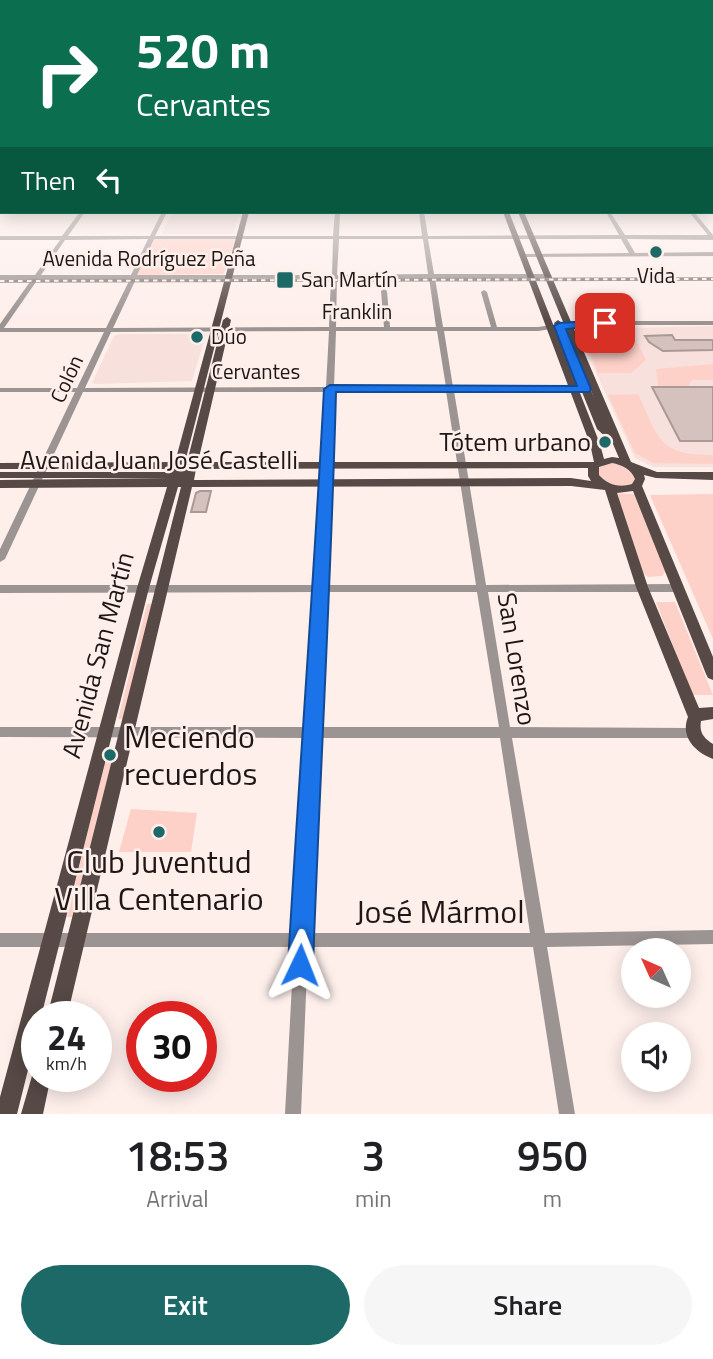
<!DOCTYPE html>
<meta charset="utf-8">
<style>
:root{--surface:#fff;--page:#f6f6f6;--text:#202124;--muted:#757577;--accent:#1c6968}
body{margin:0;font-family:"Titillium Web",sans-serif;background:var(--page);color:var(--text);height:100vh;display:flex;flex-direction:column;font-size:26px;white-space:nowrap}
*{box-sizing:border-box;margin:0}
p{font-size:23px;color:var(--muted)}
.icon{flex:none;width:38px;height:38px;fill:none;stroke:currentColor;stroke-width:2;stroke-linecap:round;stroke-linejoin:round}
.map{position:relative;height:1114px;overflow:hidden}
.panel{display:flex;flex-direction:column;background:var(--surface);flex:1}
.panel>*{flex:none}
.guide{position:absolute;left:0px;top:0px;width:714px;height:214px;box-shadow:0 4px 18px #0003;background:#0b6e4f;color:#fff;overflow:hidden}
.needle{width:46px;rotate:315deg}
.tools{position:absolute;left:621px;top:938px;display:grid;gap:14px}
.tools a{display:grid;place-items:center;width:70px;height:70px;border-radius:50%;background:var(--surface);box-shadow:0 4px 18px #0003;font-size:35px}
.speed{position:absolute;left:21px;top:1001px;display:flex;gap:14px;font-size:35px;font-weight:700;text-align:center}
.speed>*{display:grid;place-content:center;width:91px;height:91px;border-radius:50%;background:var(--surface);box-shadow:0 4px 18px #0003;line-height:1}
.speed small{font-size:18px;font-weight:400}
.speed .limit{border:10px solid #d22;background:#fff;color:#111}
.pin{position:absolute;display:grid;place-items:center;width:60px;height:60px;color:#fff;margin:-30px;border-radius:14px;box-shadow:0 4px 10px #0006}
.me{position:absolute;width:77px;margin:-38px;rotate:2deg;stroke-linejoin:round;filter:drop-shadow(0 0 5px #0008)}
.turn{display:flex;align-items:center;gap:24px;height:147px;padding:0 21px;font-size:32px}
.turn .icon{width:91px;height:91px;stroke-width:2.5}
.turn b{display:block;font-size:49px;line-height:60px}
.then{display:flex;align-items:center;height:66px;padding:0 21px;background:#0003;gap:14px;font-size:26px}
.eta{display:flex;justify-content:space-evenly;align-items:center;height:119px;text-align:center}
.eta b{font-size:42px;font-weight:600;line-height:49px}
.primary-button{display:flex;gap:14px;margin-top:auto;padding:14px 21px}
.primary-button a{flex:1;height:80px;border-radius:42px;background:var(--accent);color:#fff;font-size:28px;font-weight:600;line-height:80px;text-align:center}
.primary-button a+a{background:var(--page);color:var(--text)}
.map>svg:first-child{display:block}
.built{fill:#f8e1dc}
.green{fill:#fdd1c8}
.building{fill:#d5c2be;stroke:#ab9995;stroke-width:2}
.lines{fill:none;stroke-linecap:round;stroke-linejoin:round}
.minor{fill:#9c9492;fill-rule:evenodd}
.major{fill:#564946;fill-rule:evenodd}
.rail-casing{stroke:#867b79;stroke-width:3.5}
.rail{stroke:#feefeb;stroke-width:2;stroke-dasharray:4.5;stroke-linecap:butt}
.route{fill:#1a73e8;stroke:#114b97;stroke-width:2}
.poi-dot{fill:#1c6968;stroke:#feefeb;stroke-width:2.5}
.labels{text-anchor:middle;stroke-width:5;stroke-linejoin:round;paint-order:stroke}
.far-street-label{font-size:21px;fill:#1e1716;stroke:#feefeb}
.far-poi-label{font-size:21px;fill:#1e1716;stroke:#feefeb;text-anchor:start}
.poi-label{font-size:26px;fill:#1e1716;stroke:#feefeb;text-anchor:end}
.street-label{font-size:26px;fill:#1e1716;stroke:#feefeb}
.near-poi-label{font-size:32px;fill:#1e1716;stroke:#feefeb;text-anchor:start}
.near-street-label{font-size:32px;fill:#1e1716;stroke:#feefeb}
</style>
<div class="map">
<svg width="713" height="1114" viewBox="0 0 713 1114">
<rect width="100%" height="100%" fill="#feefeb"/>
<g class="built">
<path d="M173,212H240L233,234H162Z"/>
<path d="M713,326V467H653L635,458L576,329Z"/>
<path d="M119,334H206L192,381L95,384L92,383L114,336Z"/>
</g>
<g class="green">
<path d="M157,238H235L236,239L224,274L136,275L152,240Z"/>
<path d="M632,333L646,360L631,373H598L582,334Z"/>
<path d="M713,364V380H692L688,386H658L656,369Z"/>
<path d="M638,394C659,439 658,455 713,455V464L653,463L635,453L608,395Z"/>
<path d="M608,462L627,466L637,477L634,484L624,488L599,481L595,469Z"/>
<path d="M613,493L635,494L666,571L662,576L648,577L642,572Z"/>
<path d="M713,494V639L650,495Z"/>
<path d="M656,602H675L713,695H692Z"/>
<path d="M147,604H153L125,719H118Z"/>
<path d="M107,752H116L77,917H67Z"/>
<path d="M131,809L197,813L191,852H119Z"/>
</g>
<g class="building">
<path d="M672,335L675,340H713V350L663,351L649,342L645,336Z"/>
<path d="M652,387H713V441H680Z"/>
<path d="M200,491H211L206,512H191L196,493Z"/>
</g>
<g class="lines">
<g class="minor">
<rect x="712" y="174" width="1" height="2"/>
<rect x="712" y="201" width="1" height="4"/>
<path d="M0,206H2V210L0,211Z"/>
<path d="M80,212H85L68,236H150L162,212H167L155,236H333L335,212H340L339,236H422L419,212H424L428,236L619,235L606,212H610L625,235H708L689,212H694L713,235V240L627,239L635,253L713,252V256L524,257L521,255L522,254L629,253L621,239H428L434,274H549L552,276L549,278H435L443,327H491L481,292L484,290L487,292L497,327H538L578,321H713V325H578L538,331H444L453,387H580L584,389L580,391H454L486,585L677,584L681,585L682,588L681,591L677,592H488L510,727L692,728L696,729L698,733L696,737L692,738H512L545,933L713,930V944L547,947L575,1114H559L533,947H308L301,1114H285L294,947H0V933H294L305,738L0,737V727H305L317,592L0,593V585H317L326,392H83L5,559L0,562V549L75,392H0V388H77L104,332H0V324L32,279H0V275H35L60,240H0V236H62ZM148,239L131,275H41L65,240ZM154,239H333L332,275H137ZM339,239H423L428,274L337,275ZM331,278L329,327L113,328L136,279ZM337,278H429L436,327H390L387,291L384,289L381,291L384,327H336ZM38,279H130L106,328H4ZM329,331L326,387L85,388L111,332ZM336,331H437L446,387H334ZM446,391L476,585H327L334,392ZM327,592H477L499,727H317ZM317,738H500L530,933H309Z"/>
</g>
<g class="major">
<path d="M243,212H249L185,462H187L223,320L227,317L231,320L198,462H594L590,444L503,212H509L600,444L604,459L612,457L619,458L613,444L597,429L554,323L558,320L562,323L595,400L518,212H524L631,462L657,472H713V480L656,478L644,475L645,479L642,486L713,657V680L708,678L706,674L633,491L617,493L648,587L699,708L713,707V719L701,721C699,733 704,738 713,744V759C695,752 680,737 688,717L636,587L605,490L571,486L192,487L67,1017H47L181,487H178L149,588L41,1017H37V1034L17,1114H0V1097L137,588L167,487L0,488V480L170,478H0V472H172L173,469H0V463L175,462ZM612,463C622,465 631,469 635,479L632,484C619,488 608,485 599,475V467ZM588,468V476L591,481L571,478L194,480L196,469Z"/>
<path d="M37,1067V1076H51L43,1114H21L34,1069Z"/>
</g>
<g class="rail-casing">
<path id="rail" d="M0,281L713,279"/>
</g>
<use href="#rail" class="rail"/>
</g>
<linearGradient id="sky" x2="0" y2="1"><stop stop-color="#7eb5d4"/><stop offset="0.51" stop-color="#fff8f6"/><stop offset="1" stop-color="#fff8f6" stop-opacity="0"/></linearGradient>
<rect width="713" height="321" fill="url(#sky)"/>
<path class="route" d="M605,320L609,321V325L566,329L591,389L589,392H336C331,583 320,774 313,965L309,974L300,978L292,974L288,965C299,773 314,581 324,389L330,385L577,386L554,326L559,323Z"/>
<g class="poi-dot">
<circle cx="656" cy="252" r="7"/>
<rect x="276" y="271" width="18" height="18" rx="3.5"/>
<circle cx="197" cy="337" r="7"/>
<circle cx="605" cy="442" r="7"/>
<circle cx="110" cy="755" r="7"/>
<circle cx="159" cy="832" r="7"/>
</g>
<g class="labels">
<g class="far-street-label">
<text x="149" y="266">Avenida Rodríguez Peña</text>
<text x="357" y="319">Franklin</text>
<text x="256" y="379">Cervantes</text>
<text transform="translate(67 379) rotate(-65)" y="7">Colón</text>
</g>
<g class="far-poi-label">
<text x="656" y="283" text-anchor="middle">Vida</text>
<text x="301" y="287">San Martín</text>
<text x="211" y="344">Dúo</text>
</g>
<g class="poi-label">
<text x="591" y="451">Tótem urbano</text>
</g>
<g class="street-label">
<text x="159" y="469">Avenida Juan José Castelli</text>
<text transform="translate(98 655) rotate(-75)" y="9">Avenida San Martín</text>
<text transform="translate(517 659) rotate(81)" y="9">San Lorenzo</text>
</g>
<g class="near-poi-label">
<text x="124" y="748">Meciendo<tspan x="124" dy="37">recuerdos</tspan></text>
<text x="159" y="873" text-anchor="middle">Club Juventud<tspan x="159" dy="37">Villa Centenario</tspan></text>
</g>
<g class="near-street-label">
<text x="440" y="923">José Mármol</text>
</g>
</g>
</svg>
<div class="tools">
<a><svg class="needle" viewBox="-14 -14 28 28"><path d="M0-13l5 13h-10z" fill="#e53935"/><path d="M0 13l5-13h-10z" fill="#757577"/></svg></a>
<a><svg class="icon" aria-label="sound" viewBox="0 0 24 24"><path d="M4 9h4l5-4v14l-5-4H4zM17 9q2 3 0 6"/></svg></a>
</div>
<div class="speed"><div>24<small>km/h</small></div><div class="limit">30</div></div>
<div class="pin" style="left:605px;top:323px;background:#d93025"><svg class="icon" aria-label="arrive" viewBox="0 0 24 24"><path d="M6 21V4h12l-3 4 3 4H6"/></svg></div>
<svg class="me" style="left:300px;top:965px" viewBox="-20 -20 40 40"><path d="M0-17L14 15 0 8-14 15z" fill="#1a73e8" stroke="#fff" stroke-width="4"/></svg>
<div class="guide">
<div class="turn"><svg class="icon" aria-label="right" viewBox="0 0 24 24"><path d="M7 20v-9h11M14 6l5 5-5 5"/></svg><div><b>520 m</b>Cervantes</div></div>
<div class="then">Then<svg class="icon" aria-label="left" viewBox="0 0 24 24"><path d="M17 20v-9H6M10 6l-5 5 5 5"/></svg></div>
</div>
</div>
<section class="panel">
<div class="eta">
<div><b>18:53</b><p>Arrival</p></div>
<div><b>3</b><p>min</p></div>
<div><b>950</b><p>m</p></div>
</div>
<div class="primary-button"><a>Exit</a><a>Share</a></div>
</section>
